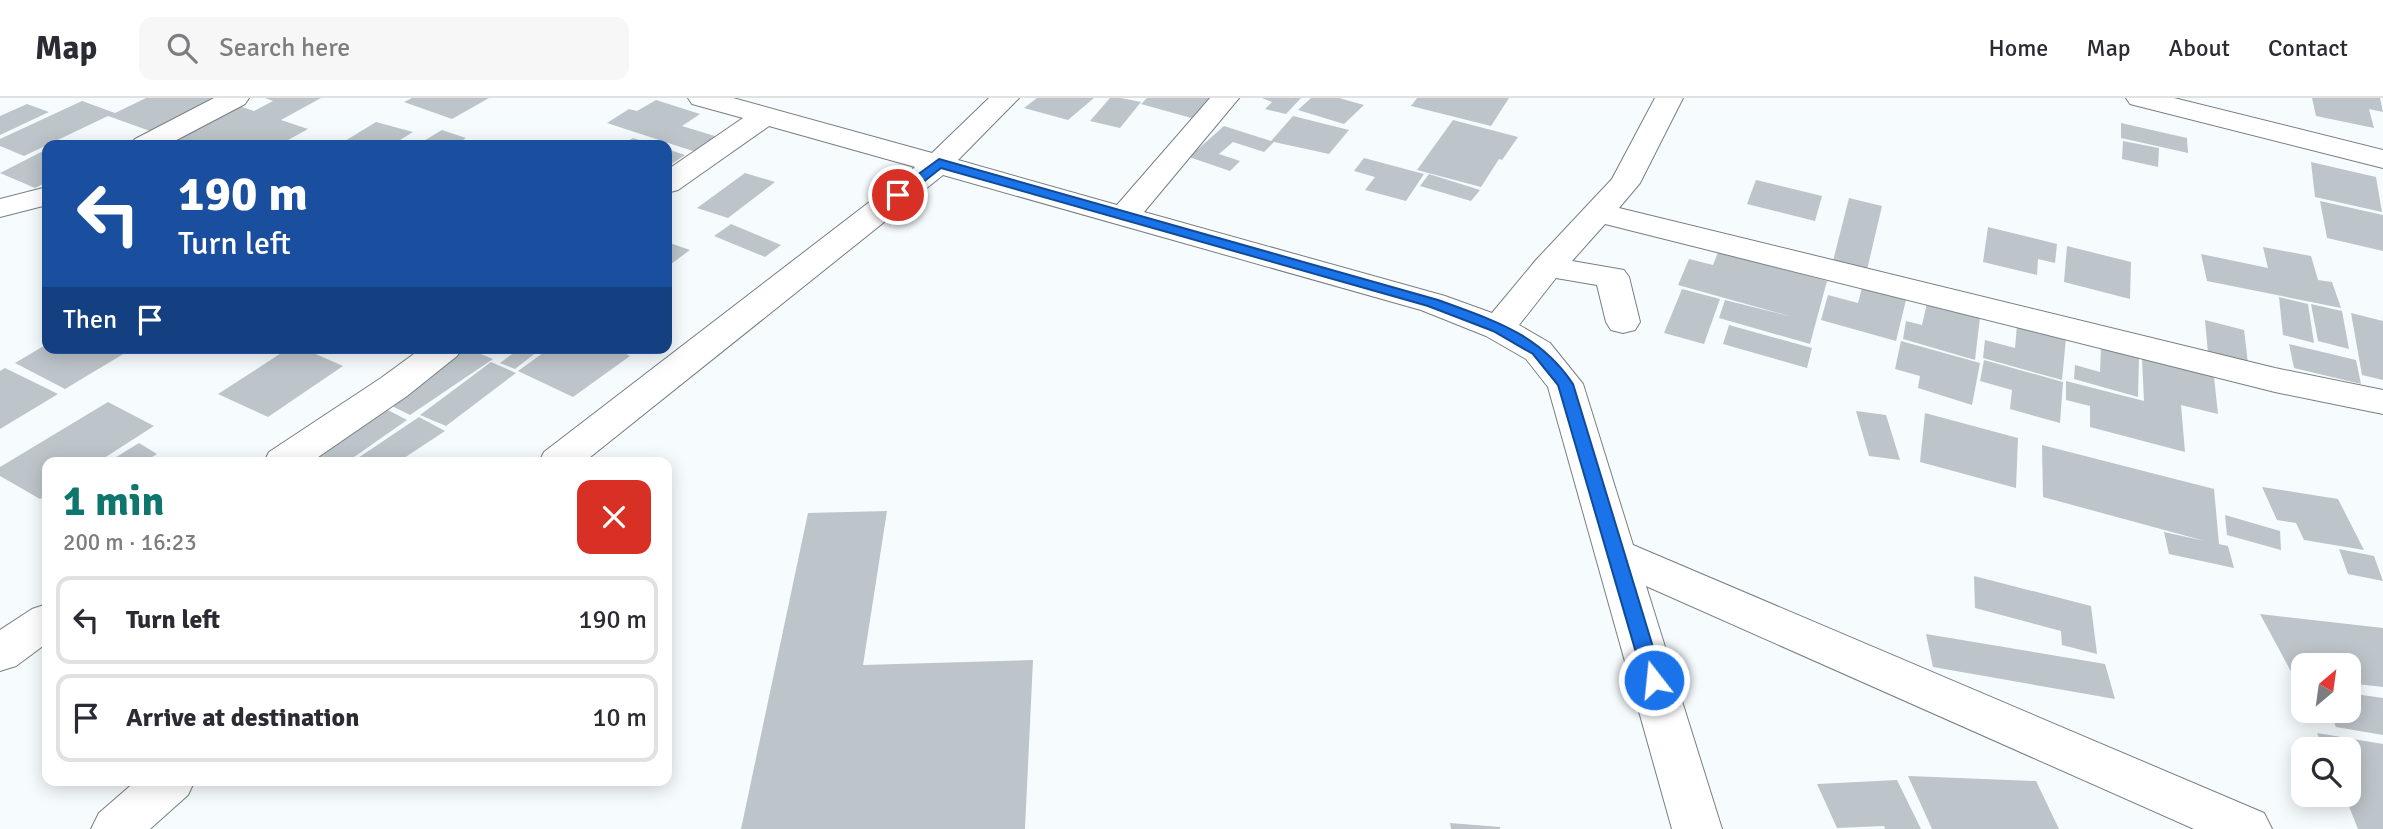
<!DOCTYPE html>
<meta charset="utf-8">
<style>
:root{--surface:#fff;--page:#f7f7f7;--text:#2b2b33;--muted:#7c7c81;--line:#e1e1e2;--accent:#0f766e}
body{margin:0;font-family:Signika,sans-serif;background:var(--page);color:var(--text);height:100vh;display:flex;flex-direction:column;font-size:26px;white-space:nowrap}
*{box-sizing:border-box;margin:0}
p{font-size:23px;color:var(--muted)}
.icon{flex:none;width:38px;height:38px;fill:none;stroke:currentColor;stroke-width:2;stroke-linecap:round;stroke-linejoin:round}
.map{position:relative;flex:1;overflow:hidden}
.side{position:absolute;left:42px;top:359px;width:630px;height:329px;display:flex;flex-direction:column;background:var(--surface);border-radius:14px;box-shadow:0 4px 18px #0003}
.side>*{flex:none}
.top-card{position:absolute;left:42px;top:42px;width:630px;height:214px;border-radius:14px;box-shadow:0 4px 18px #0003;background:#1a4fa0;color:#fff;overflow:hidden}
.needle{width:46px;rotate:29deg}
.tools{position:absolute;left:2291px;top:555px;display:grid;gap:14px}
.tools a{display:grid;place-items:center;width:70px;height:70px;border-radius:14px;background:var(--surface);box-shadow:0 4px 18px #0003;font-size:35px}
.pin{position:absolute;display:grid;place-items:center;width:60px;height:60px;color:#fff;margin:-30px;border:4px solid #fff;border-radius:50%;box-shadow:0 2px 7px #0007}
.me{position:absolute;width:77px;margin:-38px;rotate:344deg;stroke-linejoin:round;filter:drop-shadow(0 0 5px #0008)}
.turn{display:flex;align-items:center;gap:24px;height:147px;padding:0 21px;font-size:32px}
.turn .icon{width:91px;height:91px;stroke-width:2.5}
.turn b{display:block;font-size:49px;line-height:60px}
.then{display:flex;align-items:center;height:66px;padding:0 21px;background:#0003;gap:14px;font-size:26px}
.round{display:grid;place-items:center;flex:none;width:74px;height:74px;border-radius:14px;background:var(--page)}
.head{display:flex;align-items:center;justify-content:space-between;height:119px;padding:0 21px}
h1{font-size:42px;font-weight:700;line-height:52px;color:var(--accent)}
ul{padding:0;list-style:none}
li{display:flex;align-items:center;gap:21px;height:88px;margin:0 14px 10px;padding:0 7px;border:4px solid var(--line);border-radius:14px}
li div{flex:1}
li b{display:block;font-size:26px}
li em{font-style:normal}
header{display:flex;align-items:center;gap:42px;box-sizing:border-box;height:98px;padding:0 35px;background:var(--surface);border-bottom:2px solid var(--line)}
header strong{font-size:33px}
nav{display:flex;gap:38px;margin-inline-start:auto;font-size:24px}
.search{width:490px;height:63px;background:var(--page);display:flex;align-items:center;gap:18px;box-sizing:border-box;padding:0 24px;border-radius:14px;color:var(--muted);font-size:26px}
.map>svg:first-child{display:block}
.building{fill:#bdc5ca}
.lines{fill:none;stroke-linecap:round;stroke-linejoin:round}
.street-casing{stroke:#777f83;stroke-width:2}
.street{fill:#fff;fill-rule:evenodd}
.route{fill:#1a73e8;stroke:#114b97;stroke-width:2}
</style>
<header>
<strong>Map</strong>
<div class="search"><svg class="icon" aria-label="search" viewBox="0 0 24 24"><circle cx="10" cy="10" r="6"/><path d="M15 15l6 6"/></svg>Search here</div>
<nav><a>Home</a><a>Map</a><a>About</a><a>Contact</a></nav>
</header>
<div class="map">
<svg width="2383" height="731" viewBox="0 0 2383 731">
<rect width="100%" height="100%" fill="#f6fbfe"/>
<g class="building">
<path d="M146,0H214L150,33L108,18L24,58L0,48V41L82,3L115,15Z"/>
<path d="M265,0H321L281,22L308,31L279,47H162L239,8L254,13L273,3Z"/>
<path d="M412,0H489L452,21L404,4Z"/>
<path d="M1037,0H1094L1068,22L1024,10Z"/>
<path d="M1110,0H1121L1141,4L1120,30L1090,23Z"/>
<path d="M1147,0H1214L1195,21L1141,6Z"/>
<path d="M1262,0H1301L1286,16L1265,11L1272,4Z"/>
<path d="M1311,0H1339L1364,7L1344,26L1298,12Z"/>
<path d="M1417,0H1509L1491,28L1411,8Z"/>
<path d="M2312,0H2380L2383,14L2369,11L2374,30L2316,18Z"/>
<path d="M656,2L700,16L682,28L718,39L696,54L607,25L629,11L637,13Z"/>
<path d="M27,6L49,14L0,37V18Z"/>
<path d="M1293,18L1349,32L1329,56L1274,44L1264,54L1233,44L1219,56L1240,63L1230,73L1189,59L1224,28L1271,43Z"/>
<path d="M1453,22L1518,39L1502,62L1499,61L1481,89L1417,72Z"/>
<path d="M376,24L413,34L392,47L340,46Z"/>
<path d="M2121,25L2187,40L2188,55L2121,40Z"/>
<path d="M442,32L466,40L455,47H417Z"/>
<path d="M633,40L655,47H621Z"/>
<path d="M2123,43L2159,50L2158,69L2122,61Z"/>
<path d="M47,51V84L35,90L0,75Z"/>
<path d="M667,51L685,57L667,69Z"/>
<path d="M1364,60L1424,76L1406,103L1365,92L1375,79L1354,73Z"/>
<path d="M2311,64L2376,79L2382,114L2315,99Z"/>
<path d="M745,75L775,84L728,120L697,110Z"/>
<path d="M1429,76L1480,92L1471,103L1420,88Z"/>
<path d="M1756,82L1822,98L1815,123L1747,106Z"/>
<path d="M1849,100L1882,108L1867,172L1833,163Z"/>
<path d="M2320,103L2383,117V153L2327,140Z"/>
<path d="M731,126L781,147L765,159L714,138Z"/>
<path d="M1988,129L2057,146L2055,165L2038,161L2037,177L1983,164Z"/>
<path d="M667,144L690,152L667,169Z"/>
<path d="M2067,148L2131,164L2130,201L2064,184Z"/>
<path d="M2263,149L2311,158L2318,182L2332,184L2341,210L2207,183L2201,156L2268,170Z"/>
<path d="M1718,154L1827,183L1810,246L1719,220L1725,202L1793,219L1678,187L1689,161L1713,167Z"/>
<path d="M1862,190L1906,202L1896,243L1821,222L1828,197L1858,205Z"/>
<path d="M1682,191L1720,201L1704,246L1664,235Z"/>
<path d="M2279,199L2308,206L2314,245L2283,237Z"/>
<path d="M1927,205L1980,219L1975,262L1903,241L1906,223L1922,227Z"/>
<path d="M2311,206L2342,213L2349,251L2318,243Z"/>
<path d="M2351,215L2383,223V282L2362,277Z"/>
<path d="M2205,222L2244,232L2248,265L2208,255Z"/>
<path d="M1729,227L1812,250L1807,270L1723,246Z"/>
<path d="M2017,227L2066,240L2062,282L1983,260L1985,242L2015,250Z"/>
<path d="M1901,243L1980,265L1972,307L1918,290L1920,278L1895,271Z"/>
<path d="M47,246V250L130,252L65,291L15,265Z"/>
<path d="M2289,246L2356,262L2361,286L2294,270Z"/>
<path d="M2101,249L2139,259L2138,299L2074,281L2075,267L2100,274Z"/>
<path d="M289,250H302L343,268L268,319L218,296Z"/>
<path d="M466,250L493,261L410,317L386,305Z"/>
<path d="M520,250H542L515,271L500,265Z"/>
<path d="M550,250H614L630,258L573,299L518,273Z"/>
<path d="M2142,261L2214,279L2218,316L2181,307L2185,354L2090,329V308L2066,302V283L2144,303Z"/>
<path d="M1984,262L2063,284L2060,325L2010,311L2012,292L1980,283Z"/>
<path d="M491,264L516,275L446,328L420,317Z"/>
<path d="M5,270L58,296L0,331V273Z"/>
<path d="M108,304L154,328L98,364H47V396L40,401L0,378V369Z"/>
<path d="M384,310L407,322L347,364H304Z"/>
<path d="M1856,313L1886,317L1900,362L1869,358Z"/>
<path d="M1925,315L2018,340L2016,390L1920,364Z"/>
<path d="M419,319L445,333L398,364H352Z"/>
<path d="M139,345L157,356L144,364H108Z"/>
<path d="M2042,347L2214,391L2219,446L2228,448L2234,470L2169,456L2164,434L2205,443L2043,399Z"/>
<path d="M2262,389L2338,401L2364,452L2304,442L2296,425L2277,422Z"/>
<path d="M887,413L863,567L1033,562L1025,731H741L808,415Z"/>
<path d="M2225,417L2280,433L2281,452L2227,437Z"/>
<path d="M2339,451L2374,458L2383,483L2348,476Z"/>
<path d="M1974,478L2091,508L2097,556L2062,547L2061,533L1975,510Z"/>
<path d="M2260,516L2383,530V589L2348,585V567H2303V580L2294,579Z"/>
<path d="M1926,536L2105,566L2115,601L1933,569Z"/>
<path d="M2348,595L2383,600V637L2336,629L2329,612H2348Z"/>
<path d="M2317,635L2383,646V731H2358L2344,696H2348V651H2324Z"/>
<path d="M1908,678L2036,683L2059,731H1932Z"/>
<path d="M1897,682L1921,731H1885L1884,728L1837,730L1817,686Z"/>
<path d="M1450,725L1500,729V731H1451Z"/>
</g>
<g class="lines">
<g class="street-casing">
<g id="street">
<path d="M214,0H249L245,6L167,47H130L135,41Z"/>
<path d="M688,0H733L932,55L989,0H1019L958,62L1117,107L1210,0H1239L1144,114L1445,198L1492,215L1536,162L1612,81L1655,0H1683L1640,85L1619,110L2275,270L2383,292V316L2275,294L1605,126L1572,163L1624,172L1629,179L1640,224L1635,232L1623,235L1611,232L1606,224L1597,187L1556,180L1519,227L1550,245L1583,286L1633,447L2264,715L2272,731H2194L1646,488L1722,731H1672L1548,289L1526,261L1486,238L1421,212L943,77L584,364H539L544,354L915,69L769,28L678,92L667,95V72L743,20L692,6Z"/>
<path d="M2126,0H2174L2383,52V70L2130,6Z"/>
<path d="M47,89V107L0,119V101Z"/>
<path d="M422,250H462L457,258L407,298L311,364H264L269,354L381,280Z"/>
<path d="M47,506V545L16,568L0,573V532L32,511Z"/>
<path d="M137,682H195L188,697L150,731H91L99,715Z"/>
</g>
</g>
<use href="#street" class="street"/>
</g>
<path class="route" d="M939,61L1438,202C1492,222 1539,235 1573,286L1663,582L1660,587L1654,590L1647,587L1644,582L1558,287L1533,256L1493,233L1428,208L941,70L903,100H894V94Z"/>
</svg>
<div class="tools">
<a><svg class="needle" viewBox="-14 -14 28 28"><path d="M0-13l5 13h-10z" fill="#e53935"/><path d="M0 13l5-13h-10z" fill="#7c7c81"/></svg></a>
<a><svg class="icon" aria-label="search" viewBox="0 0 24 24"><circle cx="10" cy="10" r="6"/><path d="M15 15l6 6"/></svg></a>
</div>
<div class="pin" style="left:898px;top:97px;background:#d93025"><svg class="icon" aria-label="arrive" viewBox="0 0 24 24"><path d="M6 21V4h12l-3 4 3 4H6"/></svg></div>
<svg class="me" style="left:1654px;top:582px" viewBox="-20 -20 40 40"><circle r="17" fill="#1a73e8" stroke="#fff" stroke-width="3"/><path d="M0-11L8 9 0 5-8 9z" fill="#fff"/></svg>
<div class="top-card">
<div class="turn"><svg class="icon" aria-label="left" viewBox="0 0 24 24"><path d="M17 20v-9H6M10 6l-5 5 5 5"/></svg><div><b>190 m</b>Turn left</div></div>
<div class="then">Then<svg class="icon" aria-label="arrive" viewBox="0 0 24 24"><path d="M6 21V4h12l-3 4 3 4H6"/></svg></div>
</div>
<section class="side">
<div class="head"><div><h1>1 min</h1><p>200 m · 16:23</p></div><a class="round" style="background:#d93025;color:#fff"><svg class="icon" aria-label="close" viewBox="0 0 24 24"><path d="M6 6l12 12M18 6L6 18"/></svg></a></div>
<ul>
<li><svg class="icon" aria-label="left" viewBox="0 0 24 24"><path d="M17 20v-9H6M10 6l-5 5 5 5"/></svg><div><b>Turn left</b></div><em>190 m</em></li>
<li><svg class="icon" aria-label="arrive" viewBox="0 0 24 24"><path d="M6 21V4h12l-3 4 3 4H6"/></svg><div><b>Arrive at destination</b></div><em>10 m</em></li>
</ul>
</section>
</div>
